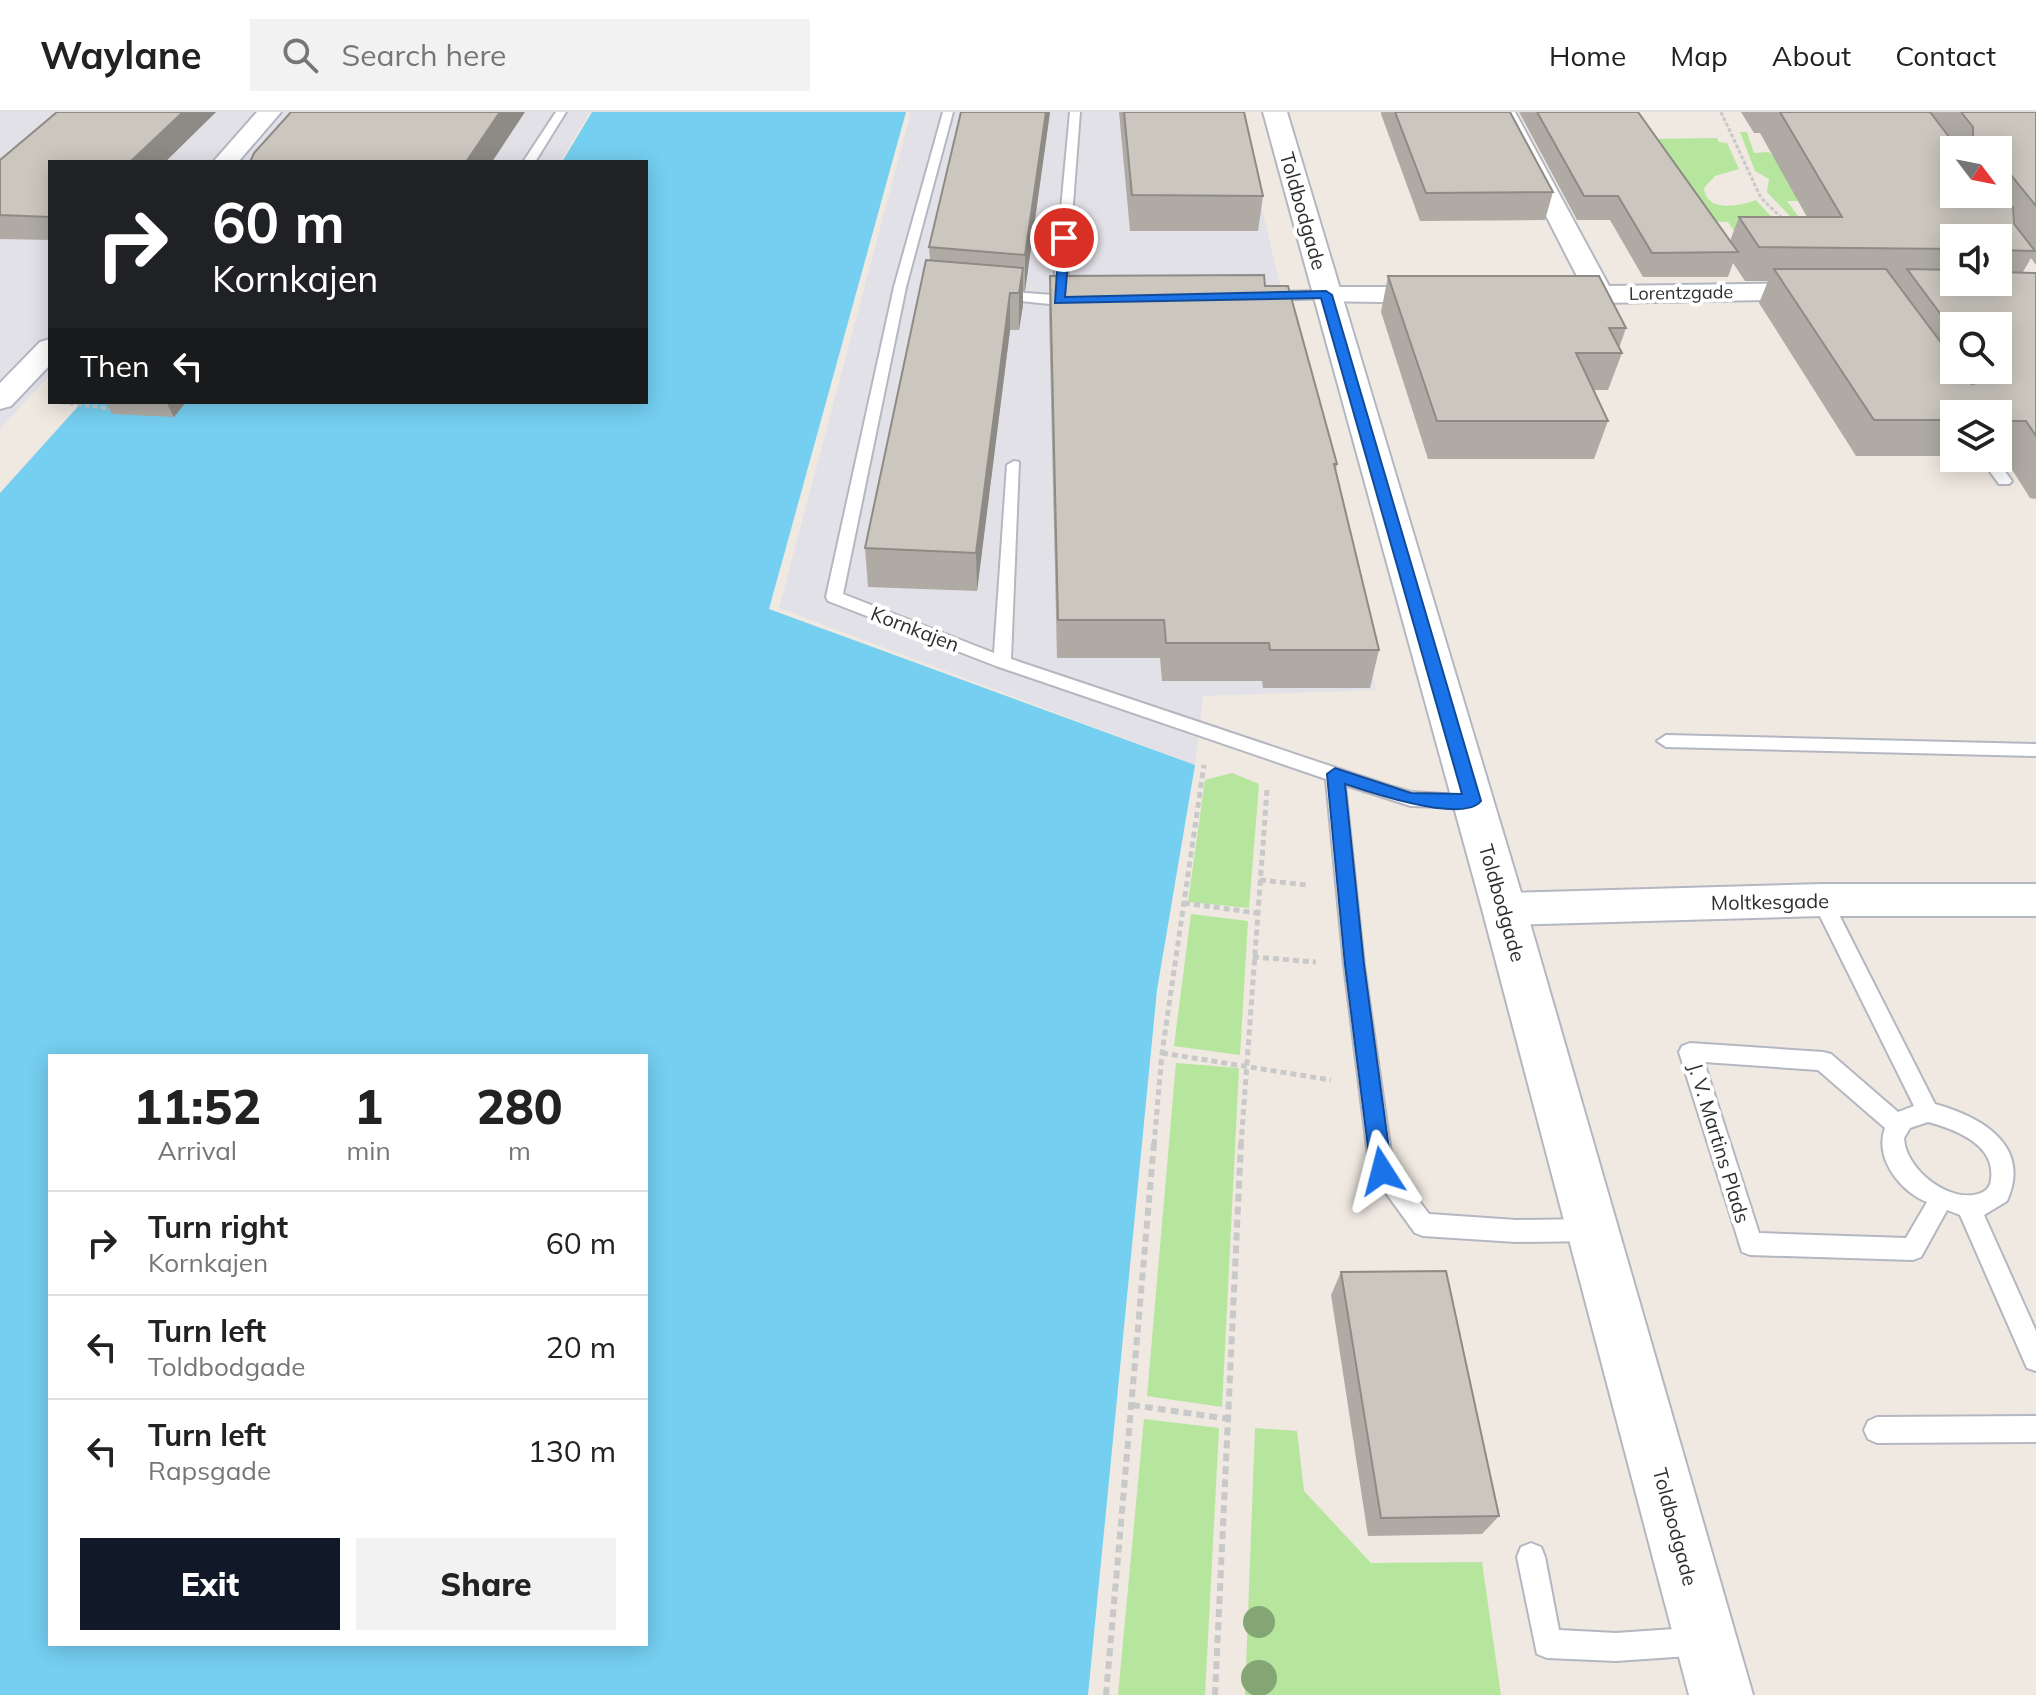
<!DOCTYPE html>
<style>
:root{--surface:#fff;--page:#f2f2f2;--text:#222;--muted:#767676;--line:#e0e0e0;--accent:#111827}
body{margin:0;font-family:Mulish,sans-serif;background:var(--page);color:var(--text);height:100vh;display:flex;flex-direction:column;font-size:30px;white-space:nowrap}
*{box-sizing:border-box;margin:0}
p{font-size:26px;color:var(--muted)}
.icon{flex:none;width:44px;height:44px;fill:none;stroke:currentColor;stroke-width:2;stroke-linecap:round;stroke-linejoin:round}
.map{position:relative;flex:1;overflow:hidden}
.panel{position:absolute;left:48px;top:942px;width:600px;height:592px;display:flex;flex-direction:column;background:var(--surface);border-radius:0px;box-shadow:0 4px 20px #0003}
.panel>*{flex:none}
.hud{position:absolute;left:48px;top:48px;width:600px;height:244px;border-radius:0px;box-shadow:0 4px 20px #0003;background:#202124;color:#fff;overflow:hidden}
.needle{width:52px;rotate:122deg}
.tools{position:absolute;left:1940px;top:24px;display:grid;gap:16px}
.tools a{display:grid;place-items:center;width:72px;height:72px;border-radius:0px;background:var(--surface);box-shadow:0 4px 20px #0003;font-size:40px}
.pin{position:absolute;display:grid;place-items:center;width:68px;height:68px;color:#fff;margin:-34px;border:4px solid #fff;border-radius:50%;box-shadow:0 2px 8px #0007}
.me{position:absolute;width:88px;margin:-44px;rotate:351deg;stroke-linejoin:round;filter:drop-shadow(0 0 6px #0008)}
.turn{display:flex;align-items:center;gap:28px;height:168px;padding:0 32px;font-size:36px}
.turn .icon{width:104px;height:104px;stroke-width:2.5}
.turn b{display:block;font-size:56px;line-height:68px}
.then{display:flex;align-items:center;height:76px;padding:0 32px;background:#0003;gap:16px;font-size:30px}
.eta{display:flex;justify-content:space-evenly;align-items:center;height:136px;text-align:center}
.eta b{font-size:48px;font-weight:800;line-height:56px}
.primary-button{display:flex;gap:16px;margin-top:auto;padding:16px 32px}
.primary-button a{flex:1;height:92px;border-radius:0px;background:var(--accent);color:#fff;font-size:32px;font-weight:800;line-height:92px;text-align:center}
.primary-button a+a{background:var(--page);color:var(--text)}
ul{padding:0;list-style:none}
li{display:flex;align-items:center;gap:24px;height:104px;padding:0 32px;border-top:2px solid var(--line)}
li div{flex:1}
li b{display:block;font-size:30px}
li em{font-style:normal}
header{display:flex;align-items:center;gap:48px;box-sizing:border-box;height:112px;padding:0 40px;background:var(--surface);border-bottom:2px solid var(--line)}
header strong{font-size:38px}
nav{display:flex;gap:44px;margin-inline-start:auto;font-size:28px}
.search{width:560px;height:72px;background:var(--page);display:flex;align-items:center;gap:20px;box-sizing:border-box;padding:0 28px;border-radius:0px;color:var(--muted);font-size:30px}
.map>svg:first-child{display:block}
.industrial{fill:#e3e1e8}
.green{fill:#b6e59e}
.water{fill:#75cff0;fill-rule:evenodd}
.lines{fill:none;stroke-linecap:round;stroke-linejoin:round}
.lane-casing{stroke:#b4b7c1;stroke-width:4}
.street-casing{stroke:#b4b7c1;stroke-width:4}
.secondary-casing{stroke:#b4b7c1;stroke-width:4}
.path-far3{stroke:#c9c9c9;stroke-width:3;stroke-dasharray:4 2;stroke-linecap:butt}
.path-far2{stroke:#c9c9c9;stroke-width:4;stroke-dasharray:5 3;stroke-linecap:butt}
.path-far1{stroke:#c9c9c9;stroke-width:5;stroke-dasharray:6 4;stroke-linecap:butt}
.path{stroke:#c9c9c9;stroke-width:6;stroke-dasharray:8 5;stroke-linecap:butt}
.lane{fill:#fff;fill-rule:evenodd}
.street{fill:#fff;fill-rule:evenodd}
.secondary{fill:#fff;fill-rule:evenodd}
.tree{fill:#84a574}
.wall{fill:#afaba4;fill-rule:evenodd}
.shaded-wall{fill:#8e8b86}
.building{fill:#cbc7bf;stroke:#8e8b86;stroke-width:2}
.route{fill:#1a73e8;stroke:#114b97;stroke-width:2}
.labels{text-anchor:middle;stroke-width:8;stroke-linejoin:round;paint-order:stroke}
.far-street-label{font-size:18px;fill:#2e2e2e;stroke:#fff}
.street-label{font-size:20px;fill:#2e2e2e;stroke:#fff}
</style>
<header>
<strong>Waylane</strong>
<div class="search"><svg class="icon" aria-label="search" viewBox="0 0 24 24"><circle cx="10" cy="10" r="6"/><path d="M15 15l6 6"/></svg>Search here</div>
<nav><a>Home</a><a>Map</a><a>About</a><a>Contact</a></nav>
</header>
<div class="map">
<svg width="2036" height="1583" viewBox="0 0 2036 1583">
<rect width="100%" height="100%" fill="#efe9e1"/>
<g class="industrial">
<path d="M0,0H590L560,50H50V263L0,317Z"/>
<path d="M911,0H1239L1376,578L1203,584L1195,653L779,496Z"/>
</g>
<g class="green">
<path d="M1740,20H1747L1754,41L1769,40L1816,86H1797L1799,89H1787L1809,119L1805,120L1767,80L1769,67L1755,59Z"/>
<path d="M1717,26L1719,30L1727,31L1739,57L1715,64L1704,76C1706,101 1740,94 1756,88L1788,123H1737L1728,110L1709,109L1642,27Z"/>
<path d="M1232,661L1259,672L1249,796L1188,790L1205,668Z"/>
<path d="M1191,802L1248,809L1240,943L1174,934Z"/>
<path d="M1176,951L1239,956L1222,1295L1147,1284Z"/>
<path d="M1144,1307L1219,1316L1205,1583H1118Z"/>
<path d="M1255,1316L1297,1319L1304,1379L1371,1451L1482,1450L1501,1583H1245Z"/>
</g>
<path class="water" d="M592,0H906L769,497L1195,653L1157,878L1088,1583H0V381L82,290H646V50H562ZM50,944H646V1532H50Z"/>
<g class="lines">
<g class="lane-casing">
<g id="lane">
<path d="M556,0H566L535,50H523Z"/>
<path d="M943,0H953L906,175L843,482L994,541L1007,353L1014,349L1019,350L1011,547L1390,674L1411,680L1479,684L1481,689L1479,694L1472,696L1411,694L1345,673L1364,853L1393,1055L1429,1102L1516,1108L1593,1107L1601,1110L1605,1118L1601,1126L1593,1129L1516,1130L1423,1124L1415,1121L1370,1059L1344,853L1326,667L996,554L828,489L826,485L894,175Z"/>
<path d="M1070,0H1080L1066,184L1081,188L1059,193L993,186L991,183L998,179L1053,183Z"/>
<path d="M1326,179L1333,183L1331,186L1266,188L1259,184L1266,180Z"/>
<path d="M1980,346H1995L2012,369L2009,372H1999Z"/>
<path d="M1666,623L2036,632V644L1666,635L1657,629Z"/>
<path d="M1822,780L1829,783L1935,992C1981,1005 2032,1033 2007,1089L1984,1103L2036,1219V1259L2027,1256L1960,1103L1947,1098L1921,1145L1913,1148L1750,1143L1742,1140L1679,940L1682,934L1690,931L1823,940L1831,942L1898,1000L1914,994L1812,788L1815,783ZM1704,950L1818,958L1885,1016C1874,1046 1900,1079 1927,1090L1906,1126L1759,1121ZM1928,1010C1954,1017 1996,1032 1991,1067C1991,1073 1987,1079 1981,1081C1950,1093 1905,1057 1904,1026L1910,1016Z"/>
<path d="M2036,1304V1330L1877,1331L1868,1327L1864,1318L1868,1309L1877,1305Z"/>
<path d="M1531,1431L1541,1435L1545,1445L1559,1518L1616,1521L1703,1515L1713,1519L1717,1529L1713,1539L1703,1543L1616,1549L1547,1546L1537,1542L1517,1445L1521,1435Z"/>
</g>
</g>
<g class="street-casing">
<g id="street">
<path d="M257,0H281L238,50H213Z"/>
<path d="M1493,0H1515L1609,174L1819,171L1829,173L1833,179L1829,185L1819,187L1600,191L1543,189L1539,183L1543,177L1582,174Z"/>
<path d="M1326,175H1443L1453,177L1457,183L1453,189L1443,191L1316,189L1312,183L1316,177Z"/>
<path d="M50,227V253L11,294L0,297V271L40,230Z"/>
<path d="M1822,772H2036V804H1822L1504,813L1489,809L1483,797L1489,785L1504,781Z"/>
</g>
</g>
<g class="secondary-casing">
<path id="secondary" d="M1263,0H1287L1526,797L1753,1583H1689L1482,797Z"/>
</g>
<path class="path-far3" d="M1721,0L1761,86L1784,108"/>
<path class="path-far2" d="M61,290L114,297"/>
<g class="path-far1">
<path d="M1260,768L1307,773"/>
<path d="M1184,791L1257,801"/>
<path d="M1253,845L1316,850"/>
<path d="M1162,941L1331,968"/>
<path d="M1154,1033L1162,941L1204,653"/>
<path d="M1241,1033L1267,678"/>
</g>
<g class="path">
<path d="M1132,1293L1229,1307"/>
<path d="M1106,1583L1154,1031"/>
<path d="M1215,1583L1241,1031"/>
</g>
<use href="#lane" class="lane"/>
<use href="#street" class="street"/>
<use href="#secondary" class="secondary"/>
</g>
<g class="tree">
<circle cx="1259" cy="1510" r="16"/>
<circle cx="1259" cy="1566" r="18"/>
</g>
<g class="wall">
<path d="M216,0L165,50H50V128L0,127V48Z"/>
<path d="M1050,0L1025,179H1023V193L1019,218H1010L977,479L868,475L865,436L930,148L929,135Z"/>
<path d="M1119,0H1244L1263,84L1258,119H1130Z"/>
<path d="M1381,0H1510L1553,80L1545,108L1420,109L1381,2Z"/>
<path d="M1519,0H1638L1730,129L1739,105H1807L1760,21H1754L1741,0H2036V153L2031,146L2023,160L2036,161V387L2030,386L2004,345H1998V302H1954V344H1856L1759,191L1768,169H1745L1733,151L1728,165H1643L1610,108H1577ZM1954,38H1998V82H1954ZM1954,126H1998V170H1954ZM1954,214L1998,258H1954Z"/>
<path d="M1050,164L1265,174L1337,352L1336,359L1379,538L1370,576H1263L1262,569H1162L1160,546H1057L1049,200Z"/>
<path d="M1388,164L1626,216L1619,236L1622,241L1608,278H1593L1608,309L1594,347H1428L1381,200Z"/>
<path d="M105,290H186L174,305L112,302Z"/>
<path d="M1341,1160L1499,1404L1482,1422L1368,1424L1331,1183Z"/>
</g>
<g class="shaded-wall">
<path d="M183,0H216L165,50H130Z"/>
<path d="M500,0H525L492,50H466Z"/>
<path d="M1046,0H1050L1025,179V143Z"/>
<path d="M1023,156V193L1019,218V181Z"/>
<path d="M1010,181V218L977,479L976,441Z"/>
<path d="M166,290H186L174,305Z"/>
</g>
<g class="building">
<path d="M57,0H183L130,50H50V105L0,103V48Z"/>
<path d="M291,0H500L466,50H250L254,41Z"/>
<path d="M961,0H1046L1025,143L929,135Z"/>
<path d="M1124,0H1244L1263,84L1132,83Z"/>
<path d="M1395,0H1510L1553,80L1426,81Z"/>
<path d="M1537,0H1638L1738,140L1652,141L1618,84H1584Z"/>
<path d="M1780,0H1930L1959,38H1954V82H1992L2001,94L2013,95L2014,112L2035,139L1998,138V126H1954V137L1759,135L1739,105H1842Z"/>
<path d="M1961,0H2036V94L1998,47V38H1973V15Z"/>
<path d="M926,148L1023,156L1019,181H1010L976,441L865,436Z"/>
<path d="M1774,157H1886L1954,248V258H1962L1972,272L1987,269V265L1982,258H1998V214H1954V220L1907,157L1954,158V170H1998V160L2036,161V324L2026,309H1998V302H1954V308H1874Z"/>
<path d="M1264,163L1265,174H1288L1337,352H1334L1379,538H1270L1269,531H1166L1164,508H1058L1050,164Z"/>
<path d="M1388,164H1599L1626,216H1609L1622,241H1576L1608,309H1437Z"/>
<path d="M1446,1159L1499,1404L1381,1406L1341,1160Z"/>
</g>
<path class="route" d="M1064,122L1070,126L1065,185L1326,179L1332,183L1481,689C1463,712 1369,680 1345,672L1364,853L1392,1059L1389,1066L1382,1069L1374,1066L1371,1059L1345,853L1327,662L1335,656L1411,681L1462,682L1321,186L1055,191L1059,126Z"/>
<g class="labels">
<g class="far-street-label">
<text transform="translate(1681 181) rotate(-1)" y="6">Lorentzgade</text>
</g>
<g class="street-label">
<text transform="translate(1303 99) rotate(74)" y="7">Toldbodgade</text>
<text transform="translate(915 517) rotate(21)" y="7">Kornkajen</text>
<text transform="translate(1770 790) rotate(-1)" y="7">Moltkesgade</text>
<text transform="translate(1502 791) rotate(74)" y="7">Toldbodgade</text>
<text transform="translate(1719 1031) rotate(73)" y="7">J. V. Martins Plads</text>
<text transform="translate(1675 1415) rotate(75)" y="7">Toldbodgade</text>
</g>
</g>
</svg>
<div class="tools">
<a><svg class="needle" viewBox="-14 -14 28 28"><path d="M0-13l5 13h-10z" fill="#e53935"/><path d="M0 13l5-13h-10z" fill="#767676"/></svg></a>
<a><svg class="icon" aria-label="sound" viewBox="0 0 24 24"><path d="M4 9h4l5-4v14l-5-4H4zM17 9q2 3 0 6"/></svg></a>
<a><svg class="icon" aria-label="search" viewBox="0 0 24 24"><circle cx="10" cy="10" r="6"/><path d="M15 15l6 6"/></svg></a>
<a><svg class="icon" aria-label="layers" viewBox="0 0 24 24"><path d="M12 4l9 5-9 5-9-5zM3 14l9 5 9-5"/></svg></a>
</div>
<div class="pin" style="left:1064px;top:126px;background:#d93025"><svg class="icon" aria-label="arrive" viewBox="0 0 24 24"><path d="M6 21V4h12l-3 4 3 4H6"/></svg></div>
<svg class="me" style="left:1382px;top:1059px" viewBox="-20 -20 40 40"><path d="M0-17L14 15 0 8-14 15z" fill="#1a73e8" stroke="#fff" stroke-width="4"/></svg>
<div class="hud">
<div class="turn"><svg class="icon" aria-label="right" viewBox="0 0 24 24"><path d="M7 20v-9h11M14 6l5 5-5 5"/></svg><div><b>60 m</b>Kornkajen</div></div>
<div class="then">Then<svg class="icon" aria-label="left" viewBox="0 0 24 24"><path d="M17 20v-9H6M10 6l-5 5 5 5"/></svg></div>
</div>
<section class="panel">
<div class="eta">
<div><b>11:52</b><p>Arrival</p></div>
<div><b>1</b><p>min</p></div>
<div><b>280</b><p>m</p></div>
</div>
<ul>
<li><svg class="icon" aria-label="right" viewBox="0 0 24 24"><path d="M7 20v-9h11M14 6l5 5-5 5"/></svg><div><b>Turn right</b><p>Kornkajen</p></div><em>60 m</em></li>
<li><svg class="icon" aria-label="left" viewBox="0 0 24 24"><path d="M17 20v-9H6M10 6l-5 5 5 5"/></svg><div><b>Turn left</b><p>Toldbodgade</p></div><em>20 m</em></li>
<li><svg class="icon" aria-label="left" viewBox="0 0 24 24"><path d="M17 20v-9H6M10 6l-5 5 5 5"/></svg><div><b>Turn left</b><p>Rapsgade</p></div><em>130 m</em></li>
</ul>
<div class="primary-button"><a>Exit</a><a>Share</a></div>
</section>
</div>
